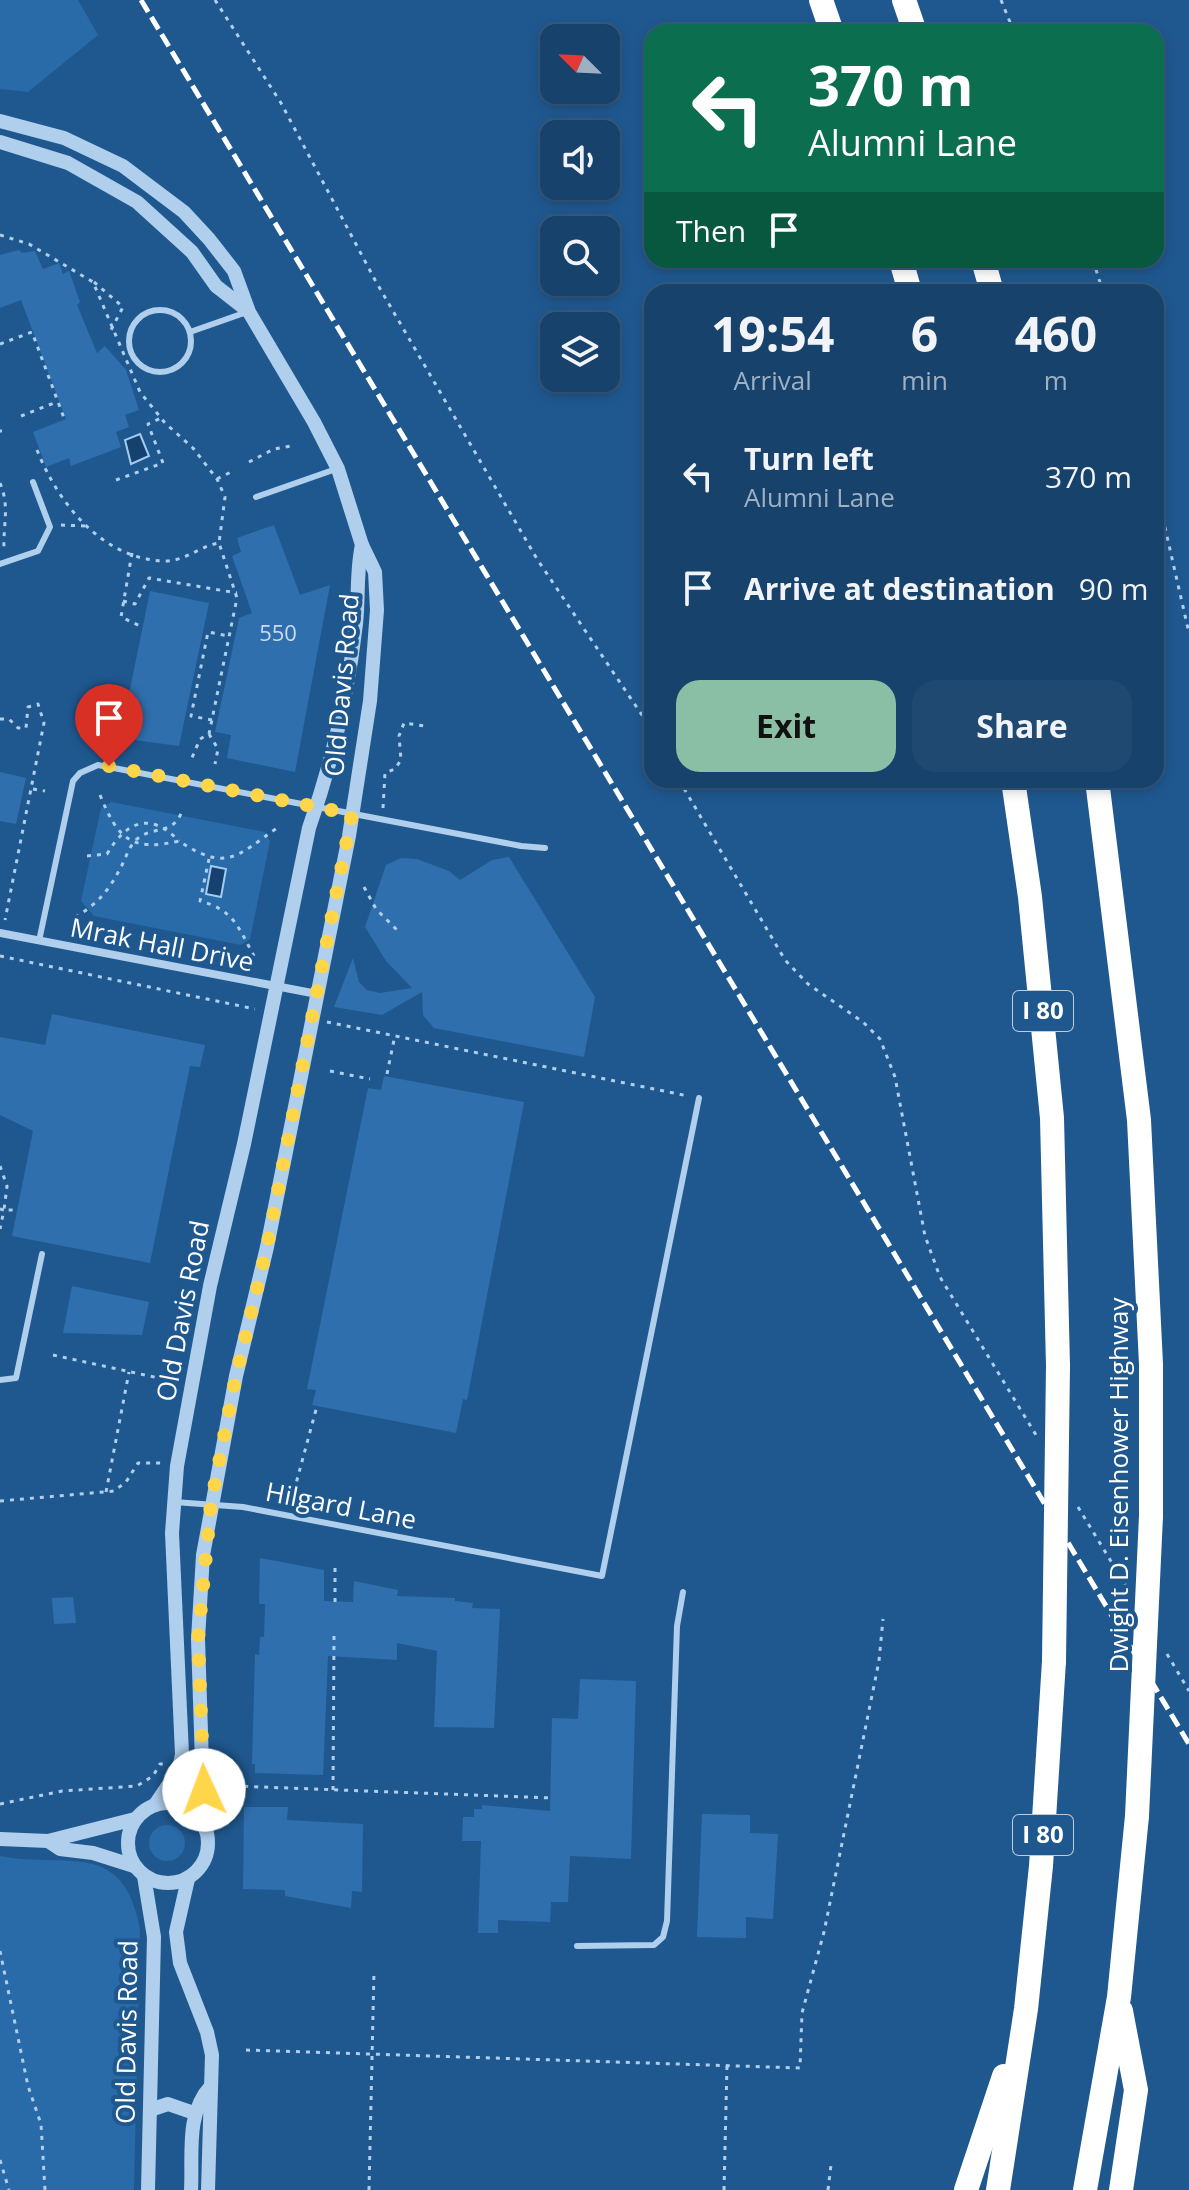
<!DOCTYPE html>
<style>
:root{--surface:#17426b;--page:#204971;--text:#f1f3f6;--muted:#9eb0c1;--line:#365b7e;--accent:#8abfa5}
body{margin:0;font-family:"Open Sans",sans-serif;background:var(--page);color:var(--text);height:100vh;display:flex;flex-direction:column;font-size:30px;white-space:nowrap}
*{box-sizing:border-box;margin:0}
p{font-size:26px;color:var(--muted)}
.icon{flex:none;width:44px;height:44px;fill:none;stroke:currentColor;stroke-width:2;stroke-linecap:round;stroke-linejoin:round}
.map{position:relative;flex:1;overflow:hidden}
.side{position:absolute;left:644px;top:284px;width:520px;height:504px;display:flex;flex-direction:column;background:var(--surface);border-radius:24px;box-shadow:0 4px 12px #0003,0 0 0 2px var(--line)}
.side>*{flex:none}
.guide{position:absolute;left:644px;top:24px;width:520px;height:244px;border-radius:24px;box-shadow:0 4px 12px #0003,0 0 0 2px var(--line);background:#0b6e4f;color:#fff;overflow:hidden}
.needle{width:52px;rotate:294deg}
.fabs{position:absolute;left:540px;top:24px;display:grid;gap:16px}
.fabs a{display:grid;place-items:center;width:80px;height:80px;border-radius:16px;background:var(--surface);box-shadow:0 4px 12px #0003,0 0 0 2px var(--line);font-size:40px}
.pin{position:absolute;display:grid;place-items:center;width:68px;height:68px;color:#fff;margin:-82px -34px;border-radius:50% 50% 50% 0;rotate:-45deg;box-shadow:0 0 8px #0007}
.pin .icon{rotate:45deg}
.me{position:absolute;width:88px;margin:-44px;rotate:358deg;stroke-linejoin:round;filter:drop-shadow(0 0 6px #0008)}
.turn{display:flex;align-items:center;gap:28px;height:168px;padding:0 32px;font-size:36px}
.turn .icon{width:104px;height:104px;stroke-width:2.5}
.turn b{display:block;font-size:56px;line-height:68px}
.then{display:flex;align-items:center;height:76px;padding:0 32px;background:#0003;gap:16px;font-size:30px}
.eta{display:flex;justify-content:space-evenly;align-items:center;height:136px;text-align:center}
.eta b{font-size:48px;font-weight:700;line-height:56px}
.button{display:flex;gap:16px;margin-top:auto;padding:16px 32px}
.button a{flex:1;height:92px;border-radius:24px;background:var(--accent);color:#111;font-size:32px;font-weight:700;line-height:92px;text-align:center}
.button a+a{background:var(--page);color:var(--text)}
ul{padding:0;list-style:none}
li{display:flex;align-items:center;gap:24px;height:112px;padding:0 32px}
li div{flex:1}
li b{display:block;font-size:30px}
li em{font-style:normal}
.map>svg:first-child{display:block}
.green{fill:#296aa8}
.water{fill:#15416e;stroke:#a2cbee;stroke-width:2}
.building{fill:#2f6fad}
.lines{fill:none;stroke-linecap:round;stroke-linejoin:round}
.path{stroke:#afcfed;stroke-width:3;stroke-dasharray:4 6;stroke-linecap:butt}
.service{stroke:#afcfed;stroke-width:6}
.minor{stroke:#afcfed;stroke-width:8}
.tertiary{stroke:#afcfed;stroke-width:14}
.motorway{stroke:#fff;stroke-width:24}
.rail{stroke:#fff;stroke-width:5;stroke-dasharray:14 6;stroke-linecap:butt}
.motorway-bridge{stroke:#fff;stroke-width:24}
.route{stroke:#ffd54a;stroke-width:14;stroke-dasharray:0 25.2}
.labels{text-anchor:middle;stroke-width:8;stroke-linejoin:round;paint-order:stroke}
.number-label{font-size:22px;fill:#cbdbea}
.shield{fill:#1f588f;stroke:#bccddd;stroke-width:2}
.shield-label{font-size:24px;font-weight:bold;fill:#fff}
.street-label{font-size:26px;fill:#fff;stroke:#1f588f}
</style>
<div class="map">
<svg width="1189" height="2190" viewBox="0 0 1189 2190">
<rect width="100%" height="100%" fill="#1f588f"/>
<g class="green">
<path d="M0,0H78L98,35L28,92L0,89Z"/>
<path d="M111,802L265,832L270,841L250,939L241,945L94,916L81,901L101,808Z"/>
<circle cx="167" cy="1843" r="18"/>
<path d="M0,1856C68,1869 123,1838 140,1929L134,2190H0Z"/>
</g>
<g class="water">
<path d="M140,434L149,456L131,464L125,440Z"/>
<path d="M211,866L226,869L221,897L206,894Z"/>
</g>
<g class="building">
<path d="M19,250L22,253L35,251L43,269L59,263L63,274L69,271L80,302L77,305L97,353L105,346L126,370L139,410L125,415L129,427L116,432L121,447L71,466L69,458L46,467L33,432L66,419L21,300L0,308V255Z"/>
<path d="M274,525L300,595L330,585L295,772L227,758L231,735L215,732L239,618L252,613L232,556L241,552L237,538Z"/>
<path d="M150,591L209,603L179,746L120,738Z"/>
<path d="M0,772L26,778L16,824L0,821Z"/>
<path d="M509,857L595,997L584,1057L434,1028L423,1015L422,992L382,1015L334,1007L353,958L359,982L367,990L380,993L412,988L386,961L365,927L386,865L401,858L417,859L449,871L460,880L492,860Z"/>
<path d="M52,1014L205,1045L200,1067L190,1066L150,1263L12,1236L33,1131L0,1115V1037L45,1045Z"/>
<path d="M384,1076L524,1102L467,1400L463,1399L456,1433L312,1405L316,1390L307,1389L368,1088L381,1090Z"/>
<path d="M72,1286L149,1302L142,1335L63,1333Z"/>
<path d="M260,1558L324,1570V1601L353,1602L354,1581L398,1590L397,1596L455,1598V1601L473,1603L472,1608L500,1609L494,1728L434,1727L437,1651L397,1643V1660L328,1656L323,1775L255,1773V1764H252L255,1654L259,1655L260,1637H264L265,1604H259Z"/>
<path d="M73,1597L76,1623L54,1624L52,1598Z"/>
<path d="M580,1679L636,1681L631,1859L570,1856L568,1902H551L550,1922L498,1920V1933H478L481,1841H462L463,1817H474V1809H482V1805L550,1811L552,1718L578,1719Z"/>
<path d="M244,1807H288L287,1820L363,1824L362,1892L352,1891L351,1908L285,1896V1890L243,1889Z"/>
<path d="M702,1814L750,1815V1833L778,1834L773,1919L746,1917V1938L697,1937Z"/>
</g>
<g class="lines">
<g class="path">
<path d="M215,0L281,103L375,280L537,559L652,730"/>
<path d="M1001,0L1014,32"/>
<path d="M0,235L29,244L93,282L140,392L165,423L193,448L217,479L225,497L219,543L237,598L209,734L200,739L191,760"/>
<path d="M1093,260L1103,292"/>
<path d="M94,282L123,307L111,330"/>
<path d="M0,344L32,332L64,418"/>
<path d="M21,416L54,403"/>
<path d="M0,431H2"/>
<path d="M37,450C58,503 103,561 167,561C187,560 200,546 219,543"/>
<path d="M249,462L274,449L291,446"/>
<path d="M217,479L231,472"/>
<path d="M116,480L163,463L148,424L161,418"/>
<path d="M0,483C10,507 3,523 4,549"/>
<path d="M1156,488L1189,633"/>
<path d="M61,525L85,526"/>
<path d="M132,553L121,617L140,626"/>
<path d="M123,601L135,604L149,578L237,593"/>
<path d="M0,719H9L18,728H26L28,707L38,704L44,723L5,920"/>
<path d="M212,720L191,716L208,632L229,636"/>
<path d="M209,734L218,749L215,764"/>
<path d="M679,780L785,960L808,984L863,1022L880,1039L895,1077L925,1236L940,1277L1036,1435"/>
<path d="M33,789L45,791"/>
<path d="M100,795C118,839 131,852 179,841C226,872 236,857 277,828"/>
<path d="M383,808L385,773L395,769L401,760L399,736L404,723L425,726"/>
<path d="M87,856L107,854C127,820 151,812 179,841"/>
<path d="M209,859L200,901C234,910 238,927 254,956"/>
<path d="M364,887L376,909L397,930"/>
<path d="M75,917C98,904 109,890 121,867C126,858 129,846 137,839C154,825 173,836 182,811"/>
<path d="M0,956L255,1009"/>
<path d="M327,1022L688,1096"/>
<path d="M330,1071L370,1079"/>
<path d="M387,1074L395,1035"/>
<path d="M0,1166L7,1186L4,1210H14"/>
<path d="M0,1209L4,1210L0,1229"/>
<path d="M53,1355L168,1380"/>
<path d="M294,1491L317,1406"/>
<path d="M106,1492L129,1372"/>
<path d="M0,1501L114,1491L126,1482L138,1463H161"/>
<path d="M1078,1507L1126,1586"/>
<path d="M335,1602V1562"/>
<path d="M1167,1654L1189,1691"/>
<path d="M218,1774L235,1786L552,1798"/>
<path d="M333,1790L334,1636"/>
<path d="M0,1804L62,1791L137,1786L153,1776L160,1764H165"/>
<path d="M0,1951L28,2086L41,2124L45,2190"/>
<path d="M246,2050L800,2068L802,2013L824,1932L879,1661L883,1619"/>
<path d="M0,2160L9,2190"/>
<path d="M369,2190L374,1971"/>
<path d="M724,2190L727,2065"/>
<path d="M828,2190L831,2165"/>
</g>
<g class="service">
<circle cx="160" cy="341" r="31"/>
<path d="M190,332L247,312"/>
<path d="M256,497L336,469"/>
<path d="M0,564L38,551L50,527L33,482"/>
<path d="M39,941L73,781L80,773L98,765L521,846L545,848"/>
<path d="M0,1380L16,1378L42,1254"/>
<path d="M174,1502L243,1507L602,1576L699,1098"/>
<path d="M577,1946L654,1945L663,1937L667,1921L677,1626L683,1592"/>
</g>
<path class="minor" d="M0,933L317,994"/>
<g class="tertiary">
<path d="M0,121L64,138L123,166L184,212L209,239L234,271L249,312L314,422L338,469L362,545L375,572L377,610L370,701L349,836L267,1247L236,1376L203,1555L198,1639L204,1825"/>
<path d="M0,142L68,163L137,202L192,252L216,286L248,311"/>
<circle cx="168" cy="1843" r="40"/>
<path d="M155,1805L179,1769L182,1754L172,1533L177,1466L210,1286L244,1144L309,828C332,763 348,694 356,624C359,597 356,572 362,545"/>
<path d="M0,1839L48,1841L135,1819"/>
<path d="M48,1841L60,1849L93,1853L134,1866"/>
<path d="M144,1876L154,1937L148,2190"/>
<path d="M188,1879L176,1932L180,1963L207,2032L212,2055L208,2190"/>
<path d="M150,2110L168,2104L194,2113"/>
<path d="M191,2190C193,2155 185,2114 211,2086"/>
</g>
<g class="motorway">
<path d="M821,0L832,32"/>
<path d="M904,0L915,32"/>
<path d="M901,260L910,292"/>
<path d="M983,260L992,292"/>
<path d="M1013,780L1030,897L1052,1118L1058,1366"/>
<path d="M1097,780L1139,1120L1151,1364V1516"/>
<path d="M1121,2011L1136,2090L1121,2190"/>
<path d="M966,2190L1004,2076"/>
<path d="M998,2190L1026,2009L1041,1866L1054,1661"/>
<path d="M1085,2190L1119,1997L1137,1816"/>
</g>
<path class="rail" d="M141,0L1189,1744"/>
<g class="motorway-bridge">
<path d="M1054,1661L1058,1366"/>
<path d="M1137,1816L1151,1516"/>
</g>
</g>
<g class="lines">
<path class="route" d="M109,766L352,814L267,1247L236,1376L211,1503L198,1639L204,1790"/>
</g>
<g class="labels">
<g class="number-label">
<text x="278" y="641">550</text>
</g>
<g class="shield">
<rect x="1013" y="991" width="60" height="40" rx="6"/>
<rect x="1013" y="1815" width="60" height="40" rx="6"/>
</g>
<g class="shield-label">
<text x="1043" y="1019">I 80</text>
<text x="1043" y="1843">I 80</text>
</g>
<g class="street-label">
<text transform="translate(342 685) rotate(-85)" y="9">Old Davis Road</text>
<text transform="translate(162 945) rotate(11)" y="9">Mrak Hall Drive</text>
<text transform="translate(183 1311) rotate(-79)" y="9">Old Davis Road</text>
<text transform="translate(1119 1485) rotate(-90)" y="9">Dwight D. Eisenhower Highway</text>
<text transform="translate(341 1506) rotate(11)" y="9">Hilgard Lane</text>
<text transform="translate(127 2032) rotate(-89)" y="9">Old Davis Road</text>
</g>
</g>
</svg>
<div class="fabs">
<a><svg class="needle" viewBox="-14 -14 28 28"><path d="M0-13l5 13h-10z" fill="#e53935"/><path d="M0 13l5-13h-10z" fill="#9eb0c1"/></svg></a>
<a><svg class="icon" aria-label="sound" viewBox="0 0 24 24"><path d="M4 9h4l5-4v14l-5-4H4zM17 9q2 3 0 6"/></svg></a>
<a><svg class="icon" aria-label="search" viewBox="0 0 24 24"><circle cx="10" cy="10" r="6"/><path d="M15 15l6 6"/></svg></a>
<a><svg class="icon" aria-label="layers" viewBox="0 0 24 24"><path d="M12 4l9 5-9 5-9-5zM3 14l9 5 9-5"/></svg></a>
</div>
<div class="pin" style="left:109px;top:766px;background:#d93025"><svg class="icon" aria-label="arrive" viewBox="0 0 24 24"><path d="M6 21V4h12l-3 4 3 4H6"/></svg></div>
<svg class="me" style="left:204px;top:1790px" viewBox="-20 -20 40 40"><circle r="19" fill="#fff"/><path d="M0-13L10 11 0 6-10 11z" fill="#ffd54a"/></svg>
<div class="guide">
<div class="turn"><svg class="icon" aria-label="left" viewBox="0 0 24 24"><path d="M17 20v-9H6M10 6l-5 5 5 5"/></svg><div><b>370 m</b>Alumni Lane</div></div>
<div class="then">Then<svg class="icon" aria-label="arrive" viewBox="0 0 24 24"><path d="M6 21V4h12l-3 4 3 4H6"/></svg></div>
</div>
<section class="side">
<div class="eta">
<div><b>19:54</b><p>Arrival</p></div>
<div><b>6</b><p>min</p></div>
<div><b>460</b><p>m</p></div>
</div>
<ul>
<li><svg class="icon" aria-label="left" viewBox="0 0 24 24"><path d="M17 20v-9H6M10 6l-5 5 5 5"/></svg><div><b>Turn left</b><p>Alumni Lane</p></div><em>370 m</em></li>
<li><svg class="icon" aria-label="arrive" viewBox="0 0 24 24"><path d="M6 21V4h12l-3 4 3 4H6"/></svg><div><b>Arrive at destination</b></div><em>90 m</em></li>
</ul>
<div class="button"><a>Exit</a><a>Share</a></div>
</section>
</div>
